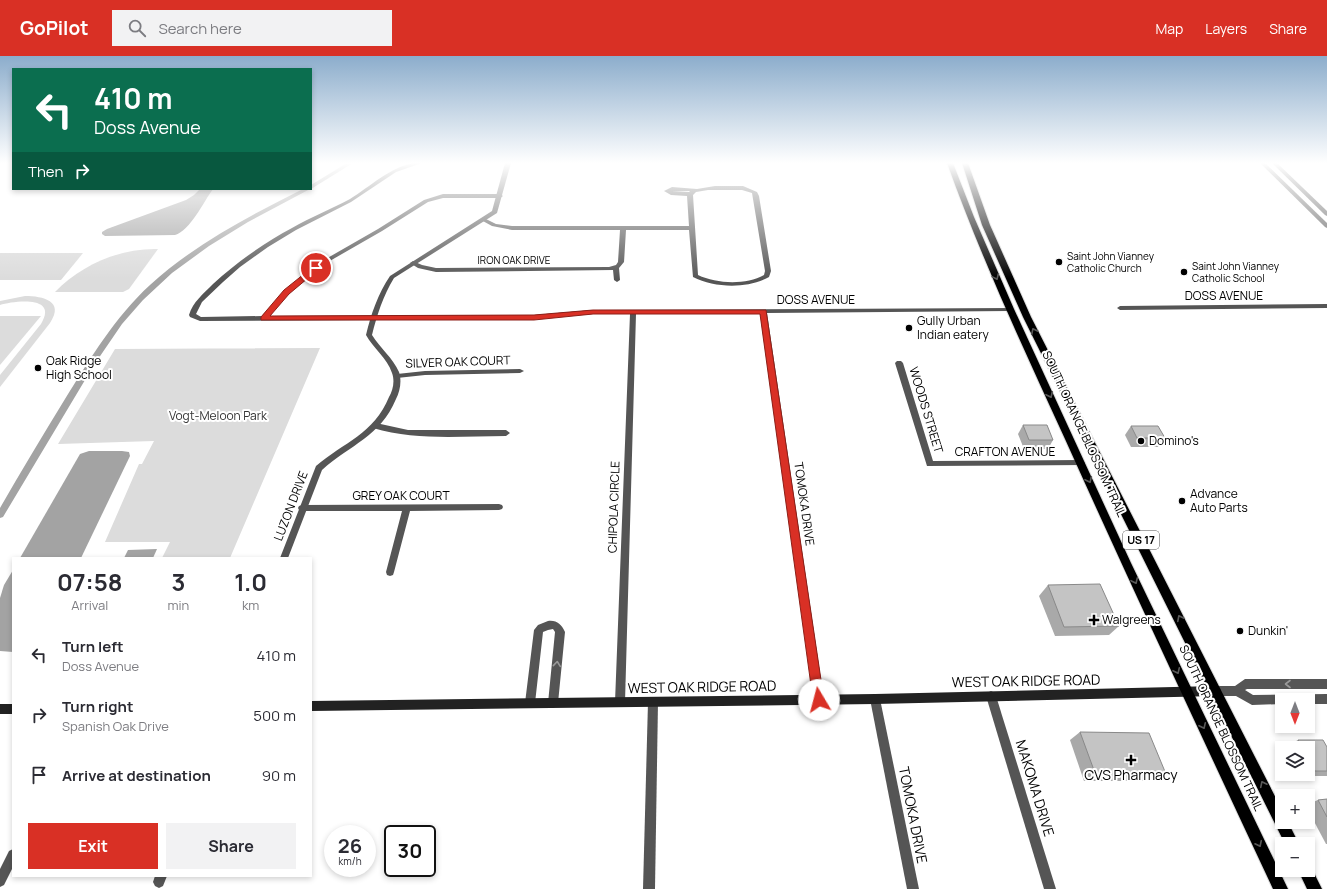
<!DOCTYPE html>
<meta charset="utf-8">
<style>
:root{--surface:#fff;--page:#f2f2f3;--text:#2b2b33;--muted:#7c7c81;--accent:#d93025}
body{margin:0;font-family:Manrope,sans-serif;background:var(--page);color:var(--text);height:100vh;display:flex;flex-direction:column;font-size:15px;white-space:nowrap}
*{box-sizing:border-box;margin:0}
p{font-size:13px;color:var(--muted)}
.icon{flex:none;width:22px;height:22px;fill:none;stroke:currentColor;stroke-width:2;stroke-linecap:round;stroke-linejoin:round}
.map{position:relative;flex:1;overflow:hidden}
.details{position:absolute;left:12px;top:501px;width:300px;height:320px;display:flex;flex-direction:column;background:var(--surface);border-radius:0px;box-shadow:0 2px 6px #0003}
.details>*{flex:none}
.banner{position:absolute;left:12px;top:12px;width:300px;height:122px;border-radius:0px;box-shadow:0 2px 6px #0003;background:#0b6e4f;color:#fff;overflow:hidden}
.needle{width:26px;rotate:180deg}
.buttons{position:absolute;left:1275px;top:637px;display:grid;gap:8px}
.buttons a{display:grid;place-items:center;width:40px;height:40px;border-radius:0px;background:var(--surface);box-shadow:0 2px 6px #0003;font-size:20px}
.speed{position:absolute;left:324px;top:769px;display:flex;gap:8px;font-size:20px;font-weight:700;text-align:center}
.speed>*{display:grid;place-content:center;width:52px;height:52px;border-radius:50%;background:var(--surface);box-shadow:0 2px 6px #0003;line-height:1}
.speed small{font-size:10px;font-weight:400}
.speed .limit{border:2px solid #111;border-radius:6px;background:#fff;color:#111}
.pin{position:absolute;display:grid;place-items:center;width:34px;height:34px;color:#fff;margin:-17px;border:2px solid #fff;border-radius:50%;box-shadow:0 1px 4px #0007}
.me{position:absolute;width:44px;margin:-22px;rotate:352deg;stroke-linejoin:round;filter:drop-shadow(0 0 3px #0008)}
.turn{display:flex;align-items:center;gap:14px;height:84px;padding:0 16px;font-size:18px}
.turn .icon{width:52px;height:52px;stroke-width:2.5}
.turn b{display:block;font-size:28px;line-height:34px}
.then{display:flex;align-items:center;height:38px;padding:0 16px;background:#0003;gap:8px;font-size:15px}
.eta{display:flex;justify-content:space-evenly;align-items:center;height:68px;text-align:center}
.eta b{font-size:24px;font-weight:700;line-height:28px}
.primary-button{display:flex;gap:8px;margin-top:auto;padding:8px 16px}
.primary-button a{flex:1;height:46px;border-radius:0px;background:var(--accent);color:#fff;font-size:16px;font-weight:700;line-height:46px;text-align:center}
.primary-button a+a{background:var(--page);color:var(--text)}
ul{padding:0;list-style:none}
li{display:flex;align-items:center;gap:12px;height:60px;padding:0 16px}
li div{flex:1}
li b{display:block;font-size:15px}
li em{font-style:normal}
header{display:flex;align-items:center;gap:24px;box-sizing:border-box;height:56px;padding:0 20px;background:var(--accent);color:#fff}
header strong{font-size:19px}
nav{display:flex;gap:22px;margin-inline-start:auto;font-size:14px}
.search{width:280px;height:36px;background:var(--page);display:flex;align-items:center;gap:10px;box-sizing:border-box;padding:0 14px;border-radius:0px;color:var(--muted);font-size:15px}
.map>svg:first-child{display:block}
.green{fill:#dcdcdc}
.water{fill:#a3a3a3}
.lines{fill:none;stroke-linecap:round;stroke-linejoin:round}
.canal{fill:#a3a3a3;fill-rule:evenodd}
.primary-casing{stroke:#dbdbdb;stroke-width:2}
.minor{fill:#555;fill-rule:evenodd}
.tertiary{fill:#555;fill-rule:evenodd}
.secondary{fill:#222;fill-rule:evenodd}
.primary{fill:#000;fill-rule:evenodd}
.wall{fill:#a9a9a9}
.building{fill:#c4c4c4;stroke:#898989}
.oneway{stroke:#595959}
.oneway2{stroke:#999}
.route{fill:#d93025;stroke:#8d1f18}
.poi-dot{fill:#000;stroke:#fff;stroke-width:1.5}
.labels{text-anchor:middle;stroke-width:4;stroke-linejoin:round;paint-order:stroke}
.far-poi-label{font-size:10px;fill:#000;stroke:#fff;text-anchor:start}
.far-street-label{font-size:10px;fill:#000;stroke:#fff}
.shield{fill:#fff;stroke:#4c4c4c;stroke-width:1}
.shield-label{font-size:11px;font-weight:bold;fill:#000}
.street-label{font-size:12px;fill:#000;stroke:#fff}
.poi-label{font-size:12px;fill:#000;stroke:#fff;text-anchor:start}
.park-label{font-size:12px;fill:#333;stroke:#fff}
.near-street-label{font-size:14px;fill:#000;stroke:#fff}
.near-poi-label{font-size:14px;fill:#000;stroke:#fff}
</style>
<header>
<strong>GoPilot</strong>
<div class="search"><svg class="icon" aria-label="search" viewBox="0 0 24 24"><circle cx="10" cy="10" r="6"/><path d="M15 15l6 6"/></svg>Search here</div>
<nav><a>Map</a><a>Layers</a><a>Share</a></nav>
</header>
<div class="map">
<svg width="1327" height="833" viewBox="0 0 1327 833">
<rect width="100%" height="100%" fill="#fff"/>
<g class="green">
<path d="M158,193L129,233L123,236H55C81,209 120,192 158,193Z"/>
<path d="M0,197H83L61,224H0Z"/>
<path d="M25,240C43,240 65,245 50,267L0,331V319L41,268C59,239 14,245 0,249V245Z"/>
<path d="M0,260H41L0,309Z"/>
<path d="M320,292L230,502H162L170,486H105L139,408H142L154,385L58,388L115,293Z"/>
</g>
<g class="water">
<path d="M200,133H213C204,145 190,175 175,179L105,180L102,178V176L107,173L186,144L194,139Z"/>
<path d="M89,395H122L129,396L130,400L81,502H20L80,398Z"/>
<path d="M157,493L153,502H124L128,494Z"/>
<path d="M13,514V596L0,595V542L4,529Z"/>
</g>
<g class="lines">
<g class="canal">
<path d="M347,107H353L311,133V129Z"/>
<path d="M303,133H310L248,166L209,190L172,217L143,244L122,268L94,309L3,461L0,462V452C21,415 43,379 65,343C90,303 115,261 150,229C195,188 249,160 303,133Z"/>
</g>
<g class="primary-casing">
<g id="primary">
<path d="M947,107H953L974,161L1014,253L1131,507L1288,833H1273C1203,683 1133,534 1065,383C1023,292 981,201 947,107Z"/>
<path d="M962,107H968L990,169L1031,261L1282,754V766H1288L1299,788H1285L1023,261L982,169Z"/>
<path d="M1308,808L1310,809L1322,833H1307L1298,814H1308Z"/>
</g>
</g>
<g class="minor">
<path d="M413,107H422L396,116L351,146L296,174L268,191L240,211L223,226L202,246L196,258L201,261L262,260L285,235L324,204L378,173L424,144L443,138H500L503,140L500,142H443L428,146L382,175L328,206L289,237L269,260L534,259L593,254L1012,252L1013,253L1010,255L767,257L824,644L823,647L819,649L815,647L814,644L760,257L636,258L625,646L624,649L620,651L616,649L615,646L630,258H593L534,263L200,265L190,261L189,259C193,246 203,238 213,228C237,206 264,187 292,172C311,161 331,153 350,143C371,130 389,112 413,107Z"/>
<path d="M715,130H743L757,136L759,140L771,215L769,221C747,233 715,232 693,221L689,174H626L624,206L619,212L620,224L617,226L614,224L613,214L436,216L418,212L410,207L413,205L422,209L436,212L609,211L616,209L618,206L620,174H512L492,170L481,164L484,162L496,168L512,170H689L687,140L671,139L664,135L672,131L697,133ZM708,134H742L752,137L765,215L764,219C746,229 717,228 698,219L693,139L696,136ZM672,135H690L689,136Z"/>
<path d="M1327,248V252L1120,254L1117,252L1120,250Z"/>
<path d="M897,305H901L903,307L933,405L1081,404L1085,407L1084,409L927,410L895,307Z"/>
<path d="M520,313L524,315L520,317L425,319L397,322L393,320L397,318L425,315Z"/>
<path d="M376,367L408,374H506L510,377L506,380C462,380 416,385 373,372L372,370Z"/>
<path d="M499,448L502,449L503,451L502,453L499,454L410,455L394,516L393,519L390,520L387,519L386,516L402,455H302L299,454L298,452L299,450L302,449Z"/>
<path d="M548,565C557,564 561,568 565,576L558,647L557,650L553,652L549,650L548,647L555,576L553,573L548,574L543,576L535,647L534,650L530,652L526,650L525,647L534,574L538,569Z"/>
<path d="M991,635L995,637L996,640L1056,833H1044L986,640L987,637Z"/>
<path d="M875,638L879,640L880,643L919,833H907L870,643L871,640Z"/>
<path d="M653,641L657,643L658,646L655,833H643L648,646L649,643Z"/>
<path d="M13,793V811L4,829L0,831V813L9,795Z"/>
<path d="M155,820H167L163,830L159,832L155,830L153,826Z"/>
</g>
<g class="tertiary">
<path d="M505,107H511L497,157L394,222C383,240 377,259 372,279C380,292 393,302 399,316C402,325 400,335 396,343C380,381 351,388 322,414L288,502H280L316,410C344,386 374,378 389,341C393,334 395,325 392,317C387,302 373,292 366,279C371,258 378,238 390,220L492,155Z"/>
<path d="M1260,107H1265L1327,167V172L1325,171Z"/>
<path d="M1272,107H1277L1327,155V160L1325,159Z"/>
<path d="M1245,623H1327V633H1247L1245,634L1253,639L1327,638V648H1308V644H1282V648L1252,649L1236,640H1216L1212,638L1211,635L1212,632L1216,630H1235Z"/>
</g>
<g class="secondary">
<path d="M1216,630L1220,632L1221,635L1220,638L1216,640L875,648L311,655V645L875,638Z"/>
<rect x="0" y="648" width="13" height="10"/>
</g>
<use href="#primary" class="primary"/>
</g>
<g class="wall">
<path d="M1023,369L1053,384L1048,393H1024L1018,378Z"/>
<path d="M1131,370L1165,382L1158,391H1131L1125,379Z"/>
<path d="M1048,529L1119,570L1109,579L1055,580L1039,540Z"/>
<path d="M1080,676L1166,718L1153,725H1084L1070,684Z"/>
<path d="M1298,684L1327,691V720H1303L1302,718H1308V692H1288L1287,690Z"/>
<path d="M1327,743V788H1326L1308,754V748L1318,744Z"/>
</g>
<g class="building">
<path d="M1023,369H1047L1053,384H1029Z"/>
<path d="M1131,370H1158L1165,382H1137Z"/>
<path d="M1100,528L1119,570L1064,571L1048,529Z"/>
<path d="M1080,676L1149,677L1166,718L1095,717Z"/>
<path d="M1298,684H1323L1327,691V715H1315L1308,702V692H1303Z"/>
<path d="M1327,743V761L1318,744Z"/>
</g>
<defs><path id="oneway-chevron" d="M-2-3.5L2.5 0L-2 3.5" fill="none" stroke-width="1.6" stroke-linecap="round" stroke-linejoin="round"/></defs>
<g class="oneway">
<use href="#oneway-chevron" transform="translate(996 221) rotate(66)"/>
<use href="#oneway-chevron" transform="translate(1034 275) rotate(-116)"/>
<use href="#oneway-chevron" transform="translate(1050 339) rotate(65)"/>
<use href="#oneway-chevron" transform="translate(1089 424) rotate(65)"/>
<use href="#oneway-chevron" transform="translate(1135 525) rotate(65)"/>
<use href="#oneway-chevron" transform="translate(1180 562) rotate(-117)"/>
<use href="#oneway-chevron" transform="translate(1177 615) rotate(65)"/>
<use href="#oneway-chevron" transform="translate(1203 670) rotate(65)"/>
<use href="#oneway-chevron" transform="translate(1263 728) rotate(-116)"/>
<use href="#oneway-chevron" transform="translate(1259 788) rotate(64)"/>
</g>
<g class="oneway2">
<use href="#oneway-chevron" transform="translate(557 608) rotate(-84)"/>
<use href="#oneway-chevron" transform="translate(1288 628) rotate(180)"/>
</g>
<linearGradient id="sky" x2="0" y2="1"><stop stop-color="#8cadcc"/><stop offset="0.48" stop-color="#fff"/><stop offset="1" stop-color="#fff" stop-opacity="0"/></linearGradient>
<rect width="1327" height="223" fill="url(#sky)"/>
<path class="route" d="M314,210H316L320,212L289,238L270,260L534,259L593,254H766L824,644L823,648L819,649L815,648L813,644L760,258H593L534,264H261V261L284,234Z"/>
<g class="poi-dot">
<circle cx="1059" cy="206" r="4"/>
<circle cx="1184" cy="216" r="4"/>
<circle cx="909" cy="272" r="4"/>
<circle cx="38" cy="312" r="4"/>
<circle cx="1141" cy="385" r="4"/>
<circle cx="1182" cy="445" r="4"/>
<path d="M1092 558h4v4h4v4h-4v4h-4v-4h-4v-4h4z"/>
<circle cx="1240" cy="575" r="4"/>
<path d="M1129 698h4v4h4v4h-4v4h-4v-4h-4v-4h4z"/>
</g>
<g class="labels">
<g class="far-poi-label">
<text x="1067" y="204">Saint John Vianney<tspan x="1067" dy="12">Catholic Church</tspan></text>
<text x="1192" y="214">Saint John Vianney<tspan x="1192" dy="12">Catholic School</tspan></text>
</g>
<g class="far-street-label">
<text x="514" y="208">IRON OAK DRIVE</text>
</g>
<rect class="shield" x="1123" y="475" width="36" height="18" rx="3"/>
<g class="shield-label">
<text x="1141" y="488">US 17</text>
</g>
<g class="street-label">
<text x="1224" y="244">DOSS AVENUE</text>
<text x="816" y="248">DOSS AVENUE</text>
<text transform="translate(458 306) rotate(-2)" y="4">SILVER OAK COURT</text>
<text transform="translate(926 354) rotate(73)" y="4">WOODS STREET</text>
<text transform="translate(1084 378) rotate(65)" y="4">SOUTH ORANGE BLOSSOM TRAIL</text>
<text x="1005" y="400">CRAFTON AVENUE</text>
<text x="401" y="444">GREY OAK COURT</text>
<text transform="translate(804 448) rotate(82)" y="4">TOMOKA DRIVE</text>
<text transform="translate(291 450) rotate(-69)" y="4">LUZON DRIVE</text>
<text transform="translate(614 451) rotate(-88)" y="4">CHIPOLA CIRCLE</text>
<text transform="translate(1221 672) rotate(65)" y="4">SOUTH ORANGE BLOSSOM TRAIL</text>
</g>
<g class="poi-label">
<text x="917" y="269">Gully Urban<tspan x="917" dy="14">Indian eatery</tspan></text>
<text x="46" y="309">Oak Ridge<tspan x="46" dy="14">High School</tspan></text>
<text x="1149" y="389">Domino's</text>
<text x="1190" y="442">Advance<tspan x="1190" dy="14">Auto Parts</tspan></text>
<text x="1102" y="568">Walgreens</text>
<text x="1248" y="579">Dunkin'</text>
</g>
<g class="park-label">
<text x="218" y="364">Vogt-Meloon Park</text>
</g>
<g class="near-street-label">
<text transform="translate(1026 625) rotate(-1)" y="5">WEST OAK RIDGE ROAD</text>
<text transform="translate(702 631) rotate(-1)" y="5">WEST OAK RIDGE ROAD</text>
<text transform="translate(1035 732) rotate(73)" y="5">MAKOMA DRIVE</text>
<text transform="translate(913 759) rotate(79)" y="5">TOMOKA DRIVE</text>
</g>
<g class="near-poi-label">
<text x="1131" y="724">CVS Pharmacy</text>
</g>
</g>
</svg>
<div class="buttons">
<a><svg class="needle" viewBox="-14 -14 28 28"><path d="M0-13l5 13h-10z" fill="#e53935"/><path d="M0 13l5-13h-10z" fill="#7c7c81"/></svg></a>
<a><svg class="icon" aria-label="layers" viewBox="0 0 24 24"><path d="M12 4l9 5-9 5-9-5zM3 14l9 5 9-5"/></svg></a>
<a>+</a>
<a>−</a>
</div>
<div class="speed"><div>26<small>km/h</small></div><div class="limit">30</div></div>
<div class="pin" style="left:316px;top:212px;background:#d93025"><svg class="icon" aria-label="arrive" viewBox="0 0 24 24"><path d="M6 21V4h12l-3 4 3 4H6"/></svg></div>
<svg class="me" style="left:819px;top:644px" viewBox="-20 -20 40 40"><circle r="19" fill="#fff"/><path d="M0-13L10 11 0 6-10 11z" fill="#d93025"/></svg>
<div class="banner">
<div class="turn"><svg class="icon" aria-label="left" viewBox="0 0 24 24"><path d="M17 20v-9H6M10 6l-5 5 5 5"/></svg><div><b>410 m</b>Doss Avenue</div></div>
<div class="then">Then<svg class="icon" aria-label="right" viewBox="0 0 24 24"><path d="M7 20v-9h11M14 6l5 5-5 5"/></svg></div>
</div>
<section class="details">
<div class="eta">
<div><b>07:58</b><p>Arrival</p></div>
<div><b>3</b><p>min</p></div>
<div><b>1.0</b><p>km</p></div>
</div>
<ul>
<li><svg class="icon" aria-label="left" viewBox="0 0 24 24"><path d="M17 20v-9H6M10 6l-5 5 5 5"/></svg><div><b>Turn left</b><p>Doss Avenue</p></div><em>410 m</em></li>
<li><svg class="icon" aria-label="right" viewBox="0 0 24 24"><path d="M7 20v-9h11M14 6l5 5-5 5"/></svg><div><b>Turn right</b><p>Spanish Oak Drive</p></div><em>500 m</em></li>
<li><svg class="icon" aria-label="arrive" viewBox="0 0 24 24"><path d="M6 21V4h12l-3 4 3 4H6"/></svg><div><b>Arrive at destination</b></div><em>90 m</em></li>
</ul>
<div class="primary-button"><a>Exit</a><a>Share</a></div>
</section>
</div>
